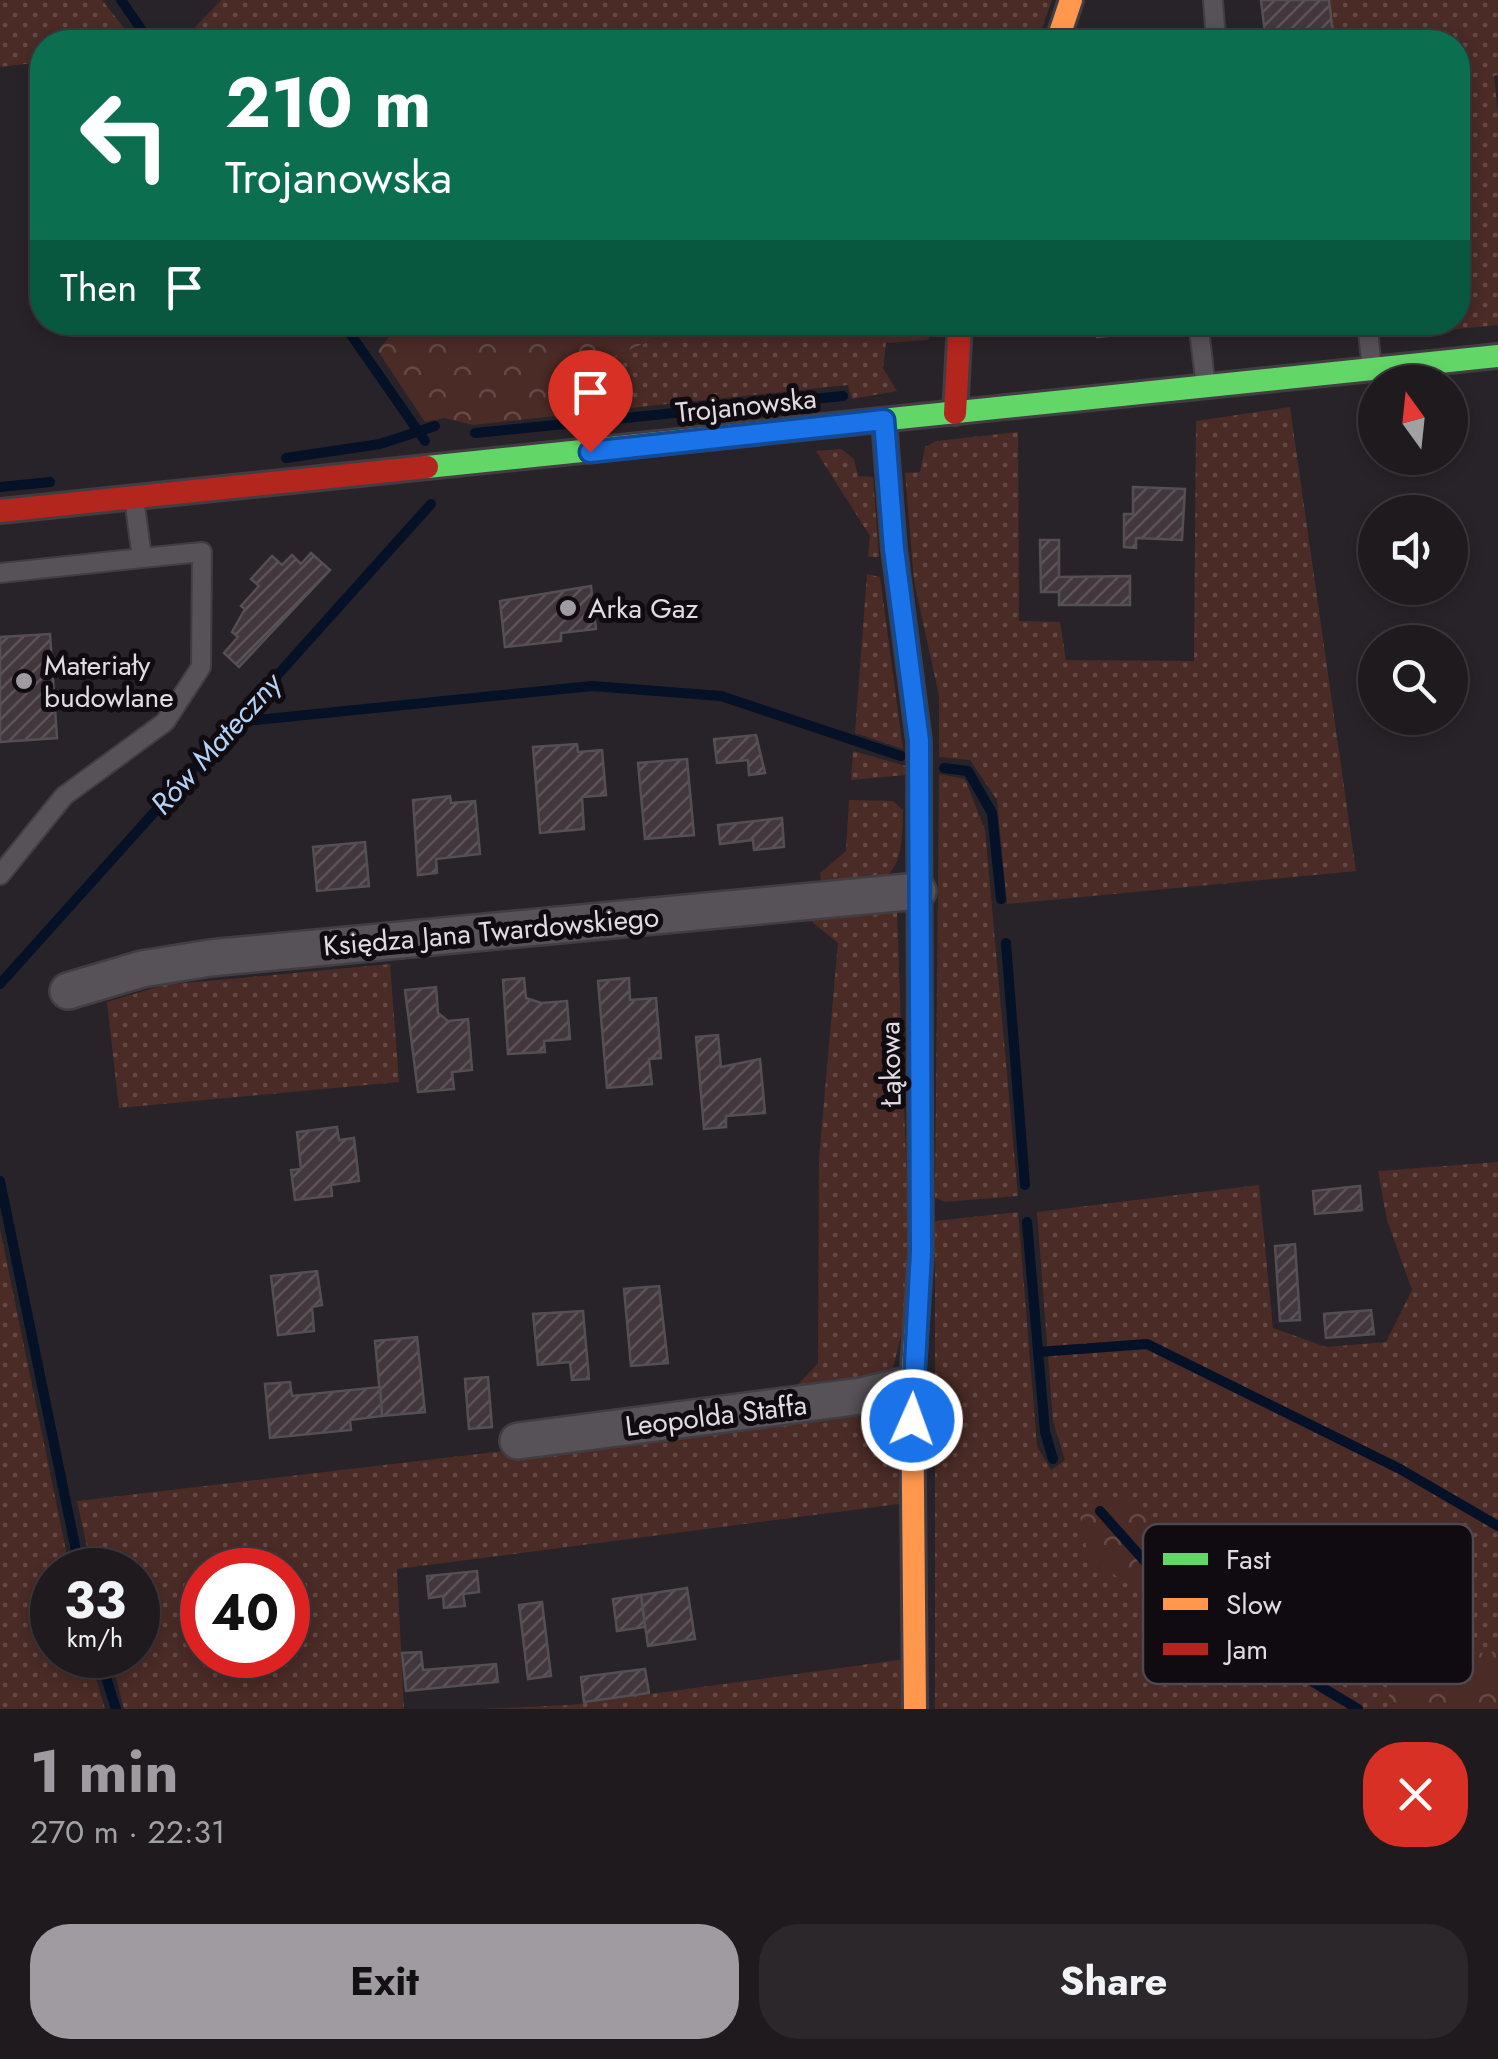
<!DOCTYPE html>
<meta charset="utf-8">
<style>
:root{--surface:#1e1a1e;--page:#2b272b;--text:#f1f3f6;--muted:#a1a1a4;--line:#3c383c;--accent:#a09ba1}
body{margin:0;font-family:Jost,sans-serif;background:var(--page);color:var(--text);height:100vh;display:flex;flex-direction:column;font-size:38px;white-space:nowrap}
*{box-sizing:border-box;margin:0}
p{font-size:32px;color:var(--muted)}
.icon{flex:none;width:55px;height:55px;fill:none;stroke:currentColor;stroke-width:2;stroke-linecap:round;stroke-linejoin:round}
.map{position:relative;height:1709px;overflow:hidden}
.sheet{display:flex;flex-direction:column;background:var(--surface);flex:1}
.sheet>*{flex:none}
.hud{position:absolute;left:30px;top:30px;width:1440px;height:305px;border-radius:40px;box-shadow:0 5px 15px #0003,0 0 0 2px var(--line);background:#0b6e4f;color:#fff;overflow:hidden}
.needle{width:65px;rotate:345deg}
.buttons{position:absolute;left:1358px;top:365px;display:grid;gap:20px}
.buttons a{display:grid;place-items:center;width:110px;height:110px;border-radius:50%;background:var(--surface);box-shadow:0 5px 15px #0003,0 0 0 2px var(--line);font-size:50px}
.speed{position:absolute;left:30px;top:1548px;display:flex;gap:20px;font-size:50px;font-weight:700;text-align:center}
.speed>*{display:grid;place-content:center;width:130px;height:130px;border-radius:50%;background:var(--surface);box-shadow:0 5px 15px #0003,0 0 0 2px var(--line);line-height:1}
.speed small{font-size:25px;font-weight:400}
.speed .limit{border:15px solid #d22;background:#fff;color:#111}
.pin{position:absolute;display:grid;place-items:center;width:85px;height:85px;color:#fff;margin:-102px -42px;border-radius:50% 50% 50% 0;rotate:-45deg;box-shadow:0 0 10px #0007}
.pin .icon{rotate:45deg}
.me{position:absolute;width:110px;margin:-55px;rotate:2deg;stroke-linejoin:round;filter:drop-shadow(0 0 8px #0008)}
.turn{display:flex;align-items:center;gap:35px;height:210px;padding:0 30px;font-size:45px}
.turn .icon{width:130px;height:130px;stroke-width:2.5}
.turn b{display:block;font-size:70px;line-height:85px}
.then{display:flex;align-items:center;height:95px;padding:0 30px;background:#0003;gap:20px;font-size:38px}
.round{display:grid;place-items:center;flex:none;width:105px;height:105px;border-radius:40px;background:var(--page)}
.headline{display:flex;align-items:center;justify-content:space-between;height:170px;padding:0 30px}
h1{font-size:60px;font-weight:700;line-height:75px;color:var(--accent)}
.button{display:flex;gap:20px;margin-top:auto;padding:20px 30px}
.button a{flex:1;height:115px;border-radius:40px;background:var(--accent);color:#111;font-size:40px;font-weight:700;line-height:115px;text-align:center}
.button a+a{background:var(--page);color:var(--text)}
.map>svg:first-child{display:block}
.grass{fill:url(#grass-dots);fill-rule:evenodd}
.forest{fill:url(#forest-crowns)}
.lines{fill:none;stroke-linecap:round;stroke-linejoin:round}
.stream{stroke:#041127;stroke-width:10}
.building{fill:url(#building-hatch);stroke:#544f52;stroke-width:2.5}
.lane-casing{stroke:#423d43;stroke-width:22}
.street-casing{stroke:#423d43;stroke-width:40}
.fast-casing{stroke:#423d43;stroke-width:28}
.slow-casing{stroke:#423d43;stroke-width:28}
.jam-casing{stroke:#423d43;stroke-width:28}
.lane{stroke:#565257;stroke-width:18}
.street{stroke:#565257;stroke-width:35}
.fast{stroke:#63d668;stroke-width:22}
.slow{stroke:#ff974d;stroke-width:22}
.jam{stroke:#b3261e;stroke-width:22}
.route-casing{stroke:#114b97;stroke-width:25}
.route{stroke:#1a73e8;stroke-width:18}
.poi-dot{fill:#a09ba1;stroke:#0f0b10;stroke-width:4}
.labels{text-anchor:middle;stroke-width:10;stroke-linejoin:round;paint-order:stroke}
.street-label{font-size:28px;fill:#e1dbe2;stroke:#0f0b10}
.poi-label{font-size:28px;fill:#e1dbe2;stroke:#0f0b10;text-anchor:start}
.water-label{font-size:30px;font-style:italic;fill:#b3d3f8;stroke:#0f0b10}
.key{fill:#0f0b10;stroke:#4e494f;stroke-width:2.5}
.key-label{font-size:28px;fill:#e1dbe2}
</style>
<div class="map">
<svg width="1498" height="1709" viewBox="0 0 1498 1709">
<defs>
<pattern id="grass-dots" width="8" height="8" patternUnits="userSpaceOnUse" patternTransform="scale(2.5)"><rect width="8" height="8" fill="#4a2b26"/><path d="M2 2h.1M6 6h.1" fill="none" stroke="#644945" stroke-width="1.8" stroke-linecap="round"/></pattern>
<pattern id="forest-crowns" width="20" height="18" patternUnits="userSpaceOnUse" patternTransform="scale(2.5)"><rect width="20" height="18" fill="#4a2b26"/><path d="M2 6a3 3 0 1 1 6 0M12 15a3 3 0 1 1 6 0" fill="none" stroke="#644945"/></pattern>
<pattern id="building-hatch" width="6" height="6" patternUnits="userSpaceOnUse" patternTransform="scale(2.5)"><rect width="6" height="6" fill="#41373d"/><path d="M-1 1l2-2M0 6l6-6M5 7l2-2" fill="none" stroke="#5c5359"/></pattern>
</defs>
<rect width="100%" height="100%" fill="#282328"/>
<g class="grass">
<path d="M0,0H102L135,42H42V62L0,67Z"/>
<path d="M221,0H1052L1037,42H181Z"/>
<path d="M1329,0H1498V75L1494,76L1498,113V325L1398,335L1397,323L1458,322V42H1334Z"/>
<path d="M692,323H935L928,340L886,343L883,368L897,391L852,399L848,385L573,414L596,364Z"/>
<path d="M1290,407L1356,871L1007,904L997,800L970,760L939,757V696L914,581L905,473L920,472L925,447L936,441L1018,432L1019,621L1060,622L1066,660L1194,661L1196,421Z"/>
<path d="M841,449L854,459L858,476L873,477L879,557H868L870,536L816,451Z"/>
<path d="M867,574L880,577L903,749L855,733Z"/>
<path d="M853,751L906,766V775L851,780Z"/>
<path d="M939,774L965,779L985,830L1018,1196L945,1202L935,1198Z"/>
<path d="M849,800L893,801L903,810C902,883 891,882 822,892L820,873L846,851Z"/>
<path d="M886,907L897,913L911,1296L891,1376L791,1392L818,1363L819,1158L838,943L813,923L812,911Z"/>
<path d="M390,964L399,1082L119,1108L107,1002L164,985Z"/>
<path d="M1498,1162V1651L1390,1663L1389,1709H935V1221L1018,1212L1037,1446L1051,1470L1065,1460L1053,1421L1037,1212L1259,1185L1273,1328L1326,1347L1386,1342L1412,1290L1387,1220L1378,1171Z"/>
<path d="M0,1229L70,1570H52V1655H89L105,1709H0Z"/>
<path d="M903,1404L907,1503L397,1569L404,1709H124L110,1655H138V1570H92L77,1501ZM202,1570H288V1655H202Z"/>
<path d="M905,1659L904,1709H480L571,1705Z"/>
</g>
<g class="forest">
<path d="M399,323V322L692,323L596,364L573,414L473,425L444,418L425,422L378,351Z"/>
<path d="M1109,1499L1132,1501L1205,1581L1181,1616L1135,1590L1088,1555L1080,1516Z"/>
<path d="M1498,1651V1709H1389V1663Z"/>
</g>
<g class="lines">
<g class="stream">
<path d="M121,0L150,42"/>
<path d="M342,322L425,441"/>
<path d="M475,433L843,396"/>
<path d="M286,458L380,444L435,426"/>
<path d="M0,487L50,482"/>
<path d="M236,722L592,686L721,696L901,756"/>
<path d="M944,768L968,771L992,813L1001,899"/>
<path d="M1006,943L1025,1185"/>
<path d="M0,984L431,504"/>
<path d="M0,1181L80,1570"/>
<path d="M1027,1222L1045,1432L1053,1459"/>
<path d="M1038,1352L1147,1344L1400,1469L1498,1526"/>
<path d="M1100,1511L1166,1585L1238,1637L1358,1709"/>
<path d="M99,1655L116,1709"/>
</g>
</g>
<g class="building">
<path d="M1261,0H1329L1334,42H1266Z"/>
<path d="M1087,322H1183L1184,329L1097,337Z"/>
<path d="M1133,487L1185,489L1182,540L1136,538V548L1124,547V514H1133Z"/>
<path d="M1040,540H1059V577L1130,576V605H1059V592H1041Z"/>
<path d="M311,553L330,570L239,667L224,653L238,637L232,632L245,609L241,606L259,586L251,579L272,556L282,565L292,555L301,564Z"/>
<path d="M591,586L596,629L561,633V641L505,647L500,601Z"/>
<path d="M50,634L57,738L0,742V637Z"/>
<path d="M756,735L765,773L749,775L748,760L717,763L714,739Z"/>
<path d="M577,744L578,752L602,750L606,795L582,797L584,829L540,833L533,747Z"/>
<path d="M687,759L694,835L645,839L638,763Z"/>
<path d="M450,796L451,803L475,801L480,854L436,859L437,873L418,875L413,800Z"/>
<path d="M782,818L784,847L754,850L753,840L720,844L718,825Z"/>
<path d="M365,842L369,886L317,891L313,847Z"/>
<path d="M524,978L526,998L541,1003L567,1001L570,1039L544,1041L545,1052L508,1054L503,980Z"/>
<path d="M629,978L630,1000L656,998L661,1058L649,1059L652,1084L607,1088L598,981Z"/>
<path d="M436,987L438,1013L448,1021L468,1019L472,1070L452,1072L454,1089L418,1092L405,990Z"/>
<path d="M718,1035L721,1067L760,1059L765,1113L726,1116V1127L704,1129L696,1037Z"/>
<path d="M337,1127L339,1140L354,1138L359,1181L331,1185L332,1196L295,1200L291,1170L301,1169L297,1132Z"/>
<path d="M1360,1186L1362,1210L1315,1214L1313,1191Z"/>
<path d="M1295,1244L1300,1320L1280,1321L1275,1246Z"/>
<path d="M317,1271L322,1305L312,1307L314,1331L278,1335L271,1276Z"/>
<path d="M659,1286L668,1363L631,1366L624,1289Z"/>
<path d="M1371,1310L1374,1334L1326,1338L1324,1314Z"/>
<path d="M583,1311L589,1379L572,1380L570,1362L538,1365L533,1314Z"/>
<path d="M417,1337L425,1412L382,1416L375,1341Z"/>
<path d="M488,1377L492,1427L469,1429L465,1379Z"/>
<path d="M290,1382L292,1396L380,1387L382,1416L350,1420L351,1430L270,1438L265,1384Z"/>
<path d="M477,1571L479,1592L463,1594L465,1606L444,1608L443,1596L429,1598L427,1576Z"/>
<path d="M687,1588L695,1639L648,1646L641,1595Z"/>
<path d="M641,1595L645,1627L617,1631L613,1599Z"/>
<path d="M542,1602L551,1676L528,1679L519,1605Z"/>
<path d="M421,1652L423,1670L496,1664L498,1682L406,1691L402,1653Z"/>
<path d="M645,1669L649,1693L584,1702L581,1677Z"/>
</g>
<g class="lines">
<g class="lane-casing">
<g id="lane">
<path d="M1213,0L1216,42"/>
<path d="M1198,322L1206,387"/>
<path d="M1367,322L1372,369"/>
<path d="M0,573L142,558L134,498"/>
<path d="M0,875L64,796L165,722L201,667L202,552L142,558"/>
</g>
</g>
<g class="street-casing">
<g id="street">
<path d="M68,991L142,969L210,958L918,891"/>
<path d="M518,1441L861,1396L912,1384"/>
</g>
</g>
<g class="fast-casing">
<path id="fast" d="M427,467L1498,356"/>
</g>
<g class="slow-casing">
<g id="slow">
<path d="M1057,42L1071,0"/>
<path d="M915,1709L912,1384L921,1252L920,1076"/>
</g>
</g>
<g class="jam-casing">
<g id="jam">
<path d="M955,413L960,322"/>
<path d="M884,420L894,549L919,741L920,1076"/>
<path d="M0,511L427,467"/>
</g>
</g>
<use href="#lane" class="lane"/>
<use href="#street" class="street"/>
<use href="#fast" class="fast"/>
<use href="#slow" class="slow"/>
<use href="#jam" class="jam"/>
</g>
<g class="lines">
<g class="route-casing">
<path id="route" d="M590,452L884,420L894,549L919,741L921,1252L912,1420"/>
</g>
<use href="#route" class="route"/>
</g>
<g class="poi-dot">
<circle cx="568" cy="608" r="10"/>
<circle cx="24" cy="681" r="10"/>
</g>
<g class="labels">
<g class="street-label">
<text transform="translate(746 405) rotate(-6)" y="10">Trojanowska</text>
<text transform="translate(491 931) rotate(-5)" y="10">Księdza Jana Twardowskiego</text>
<text transform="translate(890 1064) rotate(-91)" y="10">Łąkowa</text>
<text transform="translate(716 1415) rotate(-7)" y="10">Leopolda Staffa</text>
</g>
<g class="poi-label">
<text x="588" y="618">Arka Gaz</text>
<text x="44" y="675">Materiały<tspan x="44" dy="32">budowlane</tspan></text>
</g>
<g class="water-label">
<text transform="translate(216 744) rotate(-48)" y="10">Rów Mateczny</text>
</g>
</g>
<rect x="1143" y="1524" width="330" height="160" rx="15" class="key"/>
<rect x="1163" y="1553" width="45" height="12" fill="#63d668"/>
<rect x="1163" y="1598" width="45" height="12" fill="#ff974d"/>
<rect x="1163" y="1643" width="45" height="12" fill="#b3261e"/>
<g class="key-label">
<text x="1226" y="1569">Fast</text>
<text x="1226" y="1614">Slow</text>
<text x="1226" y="1659">Jam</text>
</g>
</svg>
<div class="buttons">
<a><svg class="needle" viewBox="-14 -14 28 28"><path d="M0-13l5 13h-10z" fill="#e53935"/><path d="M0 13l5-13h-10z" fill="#a1a1a4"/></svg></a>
<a><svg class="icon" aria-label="sound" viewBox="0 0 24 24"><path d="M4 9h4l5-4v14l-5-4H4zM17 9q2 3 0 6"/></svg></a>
<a><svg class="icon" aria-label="search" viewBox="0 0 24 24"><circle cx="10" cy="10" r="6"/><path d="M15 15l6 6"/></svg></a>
</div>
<div class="speed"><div>33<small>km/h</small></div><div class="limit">40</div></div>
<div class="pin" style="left:590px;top:452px;background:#d93025"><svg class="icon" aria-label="arrive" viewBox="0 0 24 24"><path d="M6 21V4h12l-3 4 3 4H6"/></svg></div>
<svg class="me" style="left:912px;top:1420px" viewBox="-20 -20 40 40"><circle r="17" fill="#1a73e8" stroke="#fff" stroke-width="3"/><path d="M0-11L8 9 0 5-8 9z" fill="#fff"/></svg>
<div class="hud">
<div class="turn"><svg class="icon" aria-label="left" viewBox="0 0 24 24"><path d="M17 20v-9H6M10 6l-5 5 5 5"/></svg><div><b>210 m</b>Trojanowska</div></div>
<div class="then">Then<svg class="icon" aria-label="arrive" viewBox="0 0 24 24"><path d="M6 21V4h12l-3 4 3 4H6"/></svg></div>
</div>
</div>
<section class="sheet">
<div class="headline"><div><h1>1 min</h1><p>270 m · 22:31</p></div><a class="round" style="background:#d93025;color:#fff"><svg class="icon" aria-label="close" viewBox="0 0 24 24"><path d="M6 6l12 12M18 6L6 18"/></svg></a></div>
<div class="button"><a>Exit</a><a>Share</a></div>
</section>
